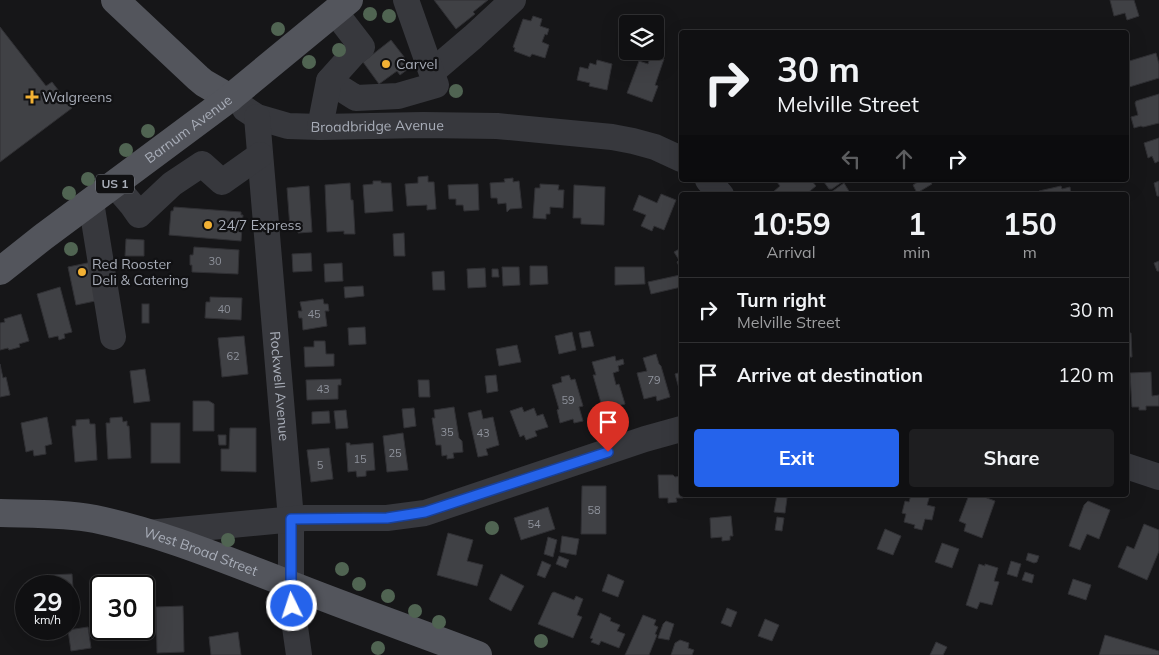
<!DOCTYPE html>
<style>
:root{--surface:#101012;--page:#1e1e20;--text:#f1f3f6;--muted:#9c9d9f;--line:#303032;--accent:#2563eb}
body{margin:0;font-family:Mulish,sans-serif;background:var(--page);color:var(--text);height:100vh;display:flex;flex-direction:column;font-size:19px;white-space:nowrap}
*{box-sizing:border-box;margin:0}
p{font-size:16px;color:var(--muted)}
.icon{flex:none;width:28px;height:28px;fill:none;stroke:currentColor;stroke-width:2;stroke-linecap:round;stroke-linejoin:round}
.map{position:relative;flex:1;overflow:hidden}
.side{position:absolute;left:679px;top:192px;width:450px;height:305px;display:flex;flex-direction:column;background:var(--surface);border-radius:5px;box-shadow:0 5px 20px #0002,0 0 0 1px var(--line)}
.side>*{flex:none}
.banner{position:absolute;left:679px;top:30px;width:450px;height:152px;border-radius:5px;box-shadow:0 5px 20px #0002,0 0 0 1px var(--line);background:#101012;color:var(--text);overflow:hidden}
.controls{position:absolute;left:619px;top:15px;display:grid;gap:10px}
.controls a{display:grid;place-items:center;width:45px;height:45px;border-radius:5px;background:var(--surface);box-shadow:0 5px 20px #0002,0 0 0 1px var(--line);font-size:25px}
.speed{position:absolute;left:15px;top:575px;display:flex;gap:10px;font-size:25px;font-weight:700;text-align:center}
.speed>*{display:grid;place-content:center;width:65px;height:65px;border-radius:50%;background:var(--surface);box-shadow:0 5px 20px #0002,0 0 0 1px var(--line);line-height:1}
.speed small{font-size:12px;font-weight:400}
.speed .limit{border:2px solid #111;border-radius:8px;background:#fff;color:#111}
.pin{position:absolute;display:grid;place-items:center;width:42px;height:42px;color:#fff;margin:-51px -21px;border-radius:50% 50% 50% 0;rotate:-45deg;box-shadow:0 0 5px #0007}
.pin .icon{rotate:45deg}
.me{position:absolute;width:55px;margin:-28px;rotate:356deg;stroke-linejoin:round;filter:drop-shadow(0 0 4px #0008)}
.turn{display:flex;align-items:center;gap:18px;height:105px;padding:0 15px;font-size:22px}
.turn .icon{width:65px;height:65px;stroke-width:2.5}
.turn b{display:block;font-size:35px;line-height:42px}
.lanes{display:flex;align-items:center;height:48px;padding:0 15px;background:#0003;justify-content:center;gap:25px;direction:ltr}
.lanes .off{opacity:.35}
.eta{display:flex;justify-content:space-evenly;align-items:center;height:85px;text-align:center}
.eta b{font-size:30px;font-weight:700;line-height:35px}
.primary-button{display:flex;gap:10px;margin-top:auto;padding:10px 15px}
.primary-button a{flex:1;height:58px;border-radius:5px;background:var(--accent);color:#fff;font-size:20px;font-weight:700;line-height:58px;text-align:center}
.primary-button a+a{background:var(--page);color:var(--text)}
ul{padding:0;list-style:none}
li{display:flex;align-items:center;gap:15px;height:65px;padding:0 15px;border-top:1px solid var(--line)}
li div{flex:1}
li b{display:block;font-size:19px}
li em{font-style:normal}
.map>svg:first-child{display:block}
.building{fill:#404145;stroke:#303034}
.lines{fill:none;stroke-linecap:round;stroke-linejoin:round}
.minor{stroke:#37383d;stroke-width:26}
.major{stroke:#53555c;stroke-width:28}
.tree{fill:#506452}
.route-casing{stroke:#184099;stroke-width:12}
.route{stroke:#2563eb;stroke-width:9}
.poi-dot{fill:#f2b134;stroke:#111113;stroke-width:2}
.labels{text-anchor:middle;stroke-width:4.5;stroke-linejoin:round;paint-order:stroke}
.number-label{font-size:11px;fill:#8e929b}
.shield{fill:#111113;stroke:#7b7e86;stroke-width:1}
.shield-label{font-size:12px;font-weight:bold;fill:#a8adb8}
.poi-label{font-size:14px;fill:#a8adb8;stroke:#111113;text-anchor:start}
.street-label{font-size:14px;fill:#a8adb8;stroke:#111113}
</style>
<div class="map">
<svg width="1159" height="655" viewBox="0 0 1159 655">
<rect width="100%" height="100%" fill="#161618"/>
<g class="building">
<path d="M434,0H488L473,12L475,14L456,29Z"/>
<path d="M1110,0H1134L1139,16L1127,20L1125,13L1114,16Z"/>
<path d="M533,16L542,19L540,26L549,29L547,35L545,34L542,42L549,45L545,58L532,54L530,57L514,51L515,48L513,47L523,19L531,21Z"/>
<path d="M0,27L46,86L52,82L72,108L0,162Z"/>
<path d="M391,40L408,62L404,65L408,69L400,75L397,71L379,84L363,62Z"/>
<path d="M1156,53L1159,64V78L1126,88V62Z"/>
<path d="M651,55L664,59L655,85L658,86L652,102L627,93L639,61L648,64Z"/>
<path d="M597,60L612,64L607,90L589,86L590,83L577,80L580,67L588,69L590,63L596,65Z"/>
<path d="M1159,94V123L1143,127L1141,126L1134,128L1131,117L1138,115L1135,103L1136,101Z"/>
<path d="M1159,138V161L1155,163L1152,156L1148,158L1144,143Z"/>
<path d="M428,176V182H434L436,209L427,210V205L407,206L405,184L418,183V177Z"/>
<path d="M513,178V182L519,181L522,208L510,209L507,212L506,203L498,204L497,198H491L490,183L505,182L504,179Z"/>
<path d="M780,180H811L816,186L805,195H775L773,192L780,186L777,182Z"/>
<path d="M827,180H840L842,182L832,189H829L824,182Z"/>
<path d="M921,180H929L932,184L917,193L913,185Z"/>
<path d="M373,181H381V183H391L393,211L365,213L363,185L373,184Z"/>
<path d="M1159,181V196H1157L1154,183Z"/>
<path d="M350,183L351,200H353L355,234H344V231L327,232L325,185Z"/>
<path d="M844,183L850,193L848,195H831L830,193Z"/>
<path d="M478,184L479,210L464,211L463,205H456V199H449L448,185Z"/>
<path d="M540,184L559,185L558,190H564L563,208L550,207V214H546V219L533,218L535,188H540Z"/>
<path d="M574,185L605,187L604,225L581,224V218H573Z"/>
<path d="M309,186L312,232L298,233V228H290L287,188Z"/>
<path d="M1061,186L1062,189L1070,187L1071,195H1040L1039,191Z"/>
<path d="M661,194L676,200L664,230L654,226L652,231L641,226L646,215L633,210L639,195L657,203Z"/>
<path d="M174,207L241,212V215H243L241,241L169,235L171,211H173Z"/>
<path d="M404,233L405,256H394L393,234Z"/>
<path d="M126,239L144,240V256H125Z"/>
<path d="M194,247L239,250L238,274L192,272V265H190V255H193Z"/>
<path d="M681,248V265L679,266L677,262L679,260L674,252Z"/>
<path d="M311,253L312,271L293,272L292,254Z"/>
<path d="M1159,261V271H1157L1154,263Z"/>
<path d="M92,262L100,300L76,305L68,267Z"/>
<path d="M342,263L343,281L325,282L324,264Z"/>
<path d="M530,266H547L548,284L530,285Z"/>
<path d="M502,267H519L520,285L503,286Z"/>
<path d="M615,267H644L645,284L615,285Z"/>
<path d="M485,268L486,287L468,288L467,269Z"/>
<path d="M492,269H498L499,277H492Z"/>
<path d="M444,271L445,290H433L432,272Z"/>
<path d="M680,275L681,287L651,294L648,282Z"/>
<path d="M363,286L364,296L345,298L344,287Z"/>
<path d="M60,287L72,332L64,334L65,338L59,340L58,336L49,338L37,294Z"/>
<path d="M210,297L242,298L241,320L205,318L206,302H210Z"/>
<path d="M323,299L324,304H328L329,311H325L327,326L303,330L302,318H299L298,311H302L300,302Z"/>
<rect x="142" y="304" width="7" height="19"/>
<path d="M21,314L29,341L19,344L20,347L9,350L8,348L0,350V323L5,322L4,319Z"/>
<path d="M365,327L366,344L349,345L348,328Z"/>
<path d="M590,331L594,346L582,348L579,333Z"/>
<path d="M572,332L576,350L559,354L555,336Z"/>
<path d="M1126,333H1131L1132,357H1126Z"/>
<path d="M244,336L248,374L222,377L218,338Z"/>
<path d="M314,341H325L326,354H334V366L305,367L304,347H314Z"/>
<path d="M517,345L521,362L499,366L496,349Z"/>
<path d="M656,354L659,364L661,366L670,397L657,401L656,396L644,399L637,373L647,371L643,358Z"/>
<path d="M615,356L616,361L623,359L624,364L618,366L619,371L613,373L616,385L619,384L625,404L603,410L593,375H596L592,362Z"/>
<path d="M0,364L3,378L6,377L10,395L0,397Z"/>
<path d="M145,369L150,401L134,403L130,371Z"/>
<path d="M681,372V391L680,392L675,374Z"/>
<path d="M1151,372L1152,396L1159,395V406H1146V410H1139V407H1132L1130,373Z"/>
<path d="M496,375L498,391L487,393L485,376Z"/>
<path d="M569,375L571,380L575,379L583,406L579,407L583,421L574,423L573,419L560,423L557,410L559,409L552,385L562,382L561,377Z"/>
<path d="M341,379V385H338V399L307,400L306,380Z"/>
<path d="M418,380H429L430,397H419Z"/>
<path d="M193,401H209L214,404V431H193Z"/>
<path d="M454,407L459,438L462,441L463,452L453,453L454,458L447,459V455L442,456L441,445H436L432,418H435L434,410Z"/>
<path d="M522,407L524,412L534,408L537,416L543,414L548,427L535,431L537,436L526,440L524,435L520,437L510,411Z"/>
<path d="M414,408L416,426L404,428L402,409Z"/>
<path d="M346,410L348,428L336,429L334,411Z"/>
<path d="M481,410L483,419L493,417L499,445L486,449L488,455L478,457L468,413Z"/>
<path d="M329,411L330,423L312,424V412Z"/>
<path d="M47,417L52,444L45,446L46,454L34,456L33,450L26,452L21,423Z"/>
<path d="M122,417L123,422L127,421V426H129L131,458L108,459L106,423H110V418Z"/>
<path d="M89,419L90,424H95L97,460L75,462L72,426H76V420Z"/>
<rect x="151" y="423" width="29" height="40"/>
<path d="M230,428H256V472L221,471V449H229Z"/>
<path d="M403,433L408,470L387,472L383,436Z"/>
<path d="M218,435H226V445H219Z"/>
<path d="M346,443H350V445L373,443L375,470L366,471V476L357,477L356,471L348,472Z"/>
<path d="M329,448L333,479L311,482L307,450Z"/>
<path d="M658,475H673L675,477L681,476V495H683V498H676L677,502L668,503V498H659Z"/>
<path d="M582,486H606V534H581Z"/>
<path d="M777,495L787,498L785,513L774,512Z"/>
<path d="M911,495H930L927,505L935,507L932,520L925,519L922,530L914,528L915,525L904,522L906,514L902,513L905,501L909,502Z"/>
<path d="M969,495H979L995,501L982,538L964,531L966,524L959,521Z"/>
<path d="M1088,501L1110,510L1099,539L1087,534L1080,550L1069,546L1084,505Z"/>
<path d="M548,507L555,529L521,540L514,518Z"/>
<path d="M731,516L733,536H730V540L722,541V537L711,538L710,518Z"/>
<path d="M777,517L784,518L782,531L775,530Z"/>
<path d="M1144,524L1159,530V551L1147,580L1118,567L1127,546L1134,549Z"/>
<path d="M885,529L901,536L893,555L877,549Z"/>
<path d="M448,533L473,540L467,561L483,565L477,586L437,575Z"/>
<path d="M562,536L579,539L576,555L560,552Z"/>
<path d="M548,537L557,540L553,557L544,554Z"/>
<path d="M942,543L959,549L952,568L935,562Z"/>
<path d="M1028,553L1039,556L1037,562L1034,563L1026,560Z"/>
<path d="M559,556L569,560L566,568L556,564Z"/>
<path d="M542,561L551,565L545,578L537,575Z"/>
<path d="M1011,561L1021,564L1017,577L1007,574Z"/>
<path d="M979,564L985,566V564L998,568L994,581L999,582L992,605L980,602L977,609L966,605Z"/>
<path d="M1025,572L1034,575L1032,583L1022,580Z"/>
<path d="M72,574L75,616H69V586H50L49,575Z"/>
<path d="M501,574L524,586L511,611L491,601L489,599Z"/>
<path d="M608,574L624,581L618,597L602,591Z"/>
<path d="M1073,579L1091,585L1086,600L1068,594Z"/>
<path d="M554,592L574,600L576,596L583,599L577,615L582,617L573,638L538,624L552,593Z"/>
<path d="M183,606L184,652L157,653L156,607Z"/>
<path d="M727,608L737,612L731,627L721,623Z"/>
<path d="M600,613L611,618L610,621L620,625L617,631L625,634L619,648L601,641L599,645L591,642L593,639L590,638Z"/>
<path d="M643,615L656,620L654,625L658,627L655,634L657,635L649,655H625Z"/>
<path d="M765,619L779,625L772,641L758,636Z"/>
<path d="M666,621L674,624L669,640L658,638L663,624Z"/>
<path d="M88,627L91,648L71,651L68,630Z"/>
<path d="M238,632L241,655H211L209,637Z"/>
<path d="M1105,635L1159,651V655H1099Z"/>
<path d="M680,640L689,643L688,648L694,650L692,655H671L675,643Z"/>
<path d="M936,642L947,647L943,655H930Z"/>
</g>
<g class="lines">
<g class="minor">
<path d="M432,72L473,37L513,0"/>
<path d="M329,81L356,98L398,96L436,85L406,0"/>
<path id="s1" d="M245,109L257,117L288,126L320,127L423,125L497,126L612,137L633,141L655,147L681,159"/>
<path id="s2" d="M257,117L291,519V585L292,606L299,655"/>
<path d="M320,127L329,81L354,53L362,47L335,12"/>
<path d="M708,180L721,195"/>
<path d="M114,184L132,205L139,215L172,184L202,164L222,182L260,155"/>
<path d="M91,202L113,337"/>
<path d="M1126,466L1159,477"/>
<path d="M148,533L305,518H387L425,513L645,439L681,429"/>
</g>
<g class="major">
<path d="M115,0L198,78L204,83L230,98"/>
<path id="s3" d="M0,271L43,237L230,98L349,0"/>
<path id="s4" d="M0,513C31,514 64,513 95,519C162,533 226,560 289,584C352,609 415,631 478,655"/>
</g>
</g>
<g class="tree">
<circle cx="370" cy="14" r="7"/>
<circle cx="389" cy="16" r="7"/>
<circle cx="278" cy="29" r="7"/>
<circle cx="339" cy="50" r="7"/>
<circle cx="309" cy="62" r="7"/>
<circle cx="456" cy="91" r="7"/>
<circle cx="148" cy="131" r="7"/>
<circle cx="126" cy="150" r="7"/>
<circle cx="88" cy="179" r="7"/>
<circle cx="69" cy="193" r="7"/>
<circle cx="71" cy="249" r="7"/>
<circle cx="492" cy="528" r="7"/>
<circle cx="228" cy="540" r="7"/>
<circle cx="342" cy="569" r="7"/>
<circle cx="359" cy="584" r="7"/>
<circle cx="388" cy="596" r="7"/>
<circle cx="415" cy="611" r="7"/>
<circle cx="439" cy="622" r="7"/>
<circle cx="541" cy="641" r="7"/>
<circle cx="378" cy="648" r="7"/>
</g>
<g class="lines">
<g class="route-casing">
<path id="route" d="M292,606L291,585V519L387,518L425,512L608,452"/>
</g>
<use href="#route" class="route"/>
</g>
<g class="poi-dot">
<circle cx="386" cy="64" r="5"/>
<path d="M29.5 89.5h5v5h5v5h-5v5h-5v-5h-5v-5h5z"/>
<circle cx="208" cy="225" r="5"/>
<circle cx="82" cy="272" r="5"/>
</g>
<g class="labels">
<g class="number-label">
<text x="215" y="265">30</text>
<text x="224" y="313">40</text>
<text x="314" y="318">45</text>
<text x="233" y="360">62</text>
<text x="654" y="384">79</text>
<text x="323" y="393">43</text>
<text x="568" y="404">59</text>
<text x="447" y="436">35</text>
<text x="483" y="437">43</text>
<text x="395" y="457">25</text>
<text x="360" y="463">15</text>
<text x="320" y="469">5</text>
<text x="594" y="514">58</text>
<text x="534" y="528">54</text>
</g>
<rect class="shield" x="96" y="174.5" width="38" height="19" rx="4"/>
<g class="shield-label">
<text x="115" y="188">US 1</text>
</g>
<g class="poi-label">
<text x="396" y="69">Carvel</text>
<text x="42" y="102">Walgreens</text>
<text x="218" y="230">24/7 Express</text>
<text x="92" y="269">Red Rooster<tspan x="92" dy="16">Deli &amp; Catering</tspan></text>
</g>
<g class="street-label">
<text dy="5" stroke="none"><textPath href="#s1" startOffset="136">Broadbridge Avenue</textPath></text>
<text dy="5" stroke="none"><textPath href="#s3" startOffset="236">Barnum Avenue</textPath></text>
<text dy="5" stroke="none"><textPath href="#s2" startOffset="270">Rockwell Avenue</textPath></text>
<text dy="5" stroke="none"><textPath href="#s4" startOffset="206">West Broad Street</textPath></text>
</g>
</g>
</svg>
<div class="controls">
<a><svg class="icon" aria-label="layers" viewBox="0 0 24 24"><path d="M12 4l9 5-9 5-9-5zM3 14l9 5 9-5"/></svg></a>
</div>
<div class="speed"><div>29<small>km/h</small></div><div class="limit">30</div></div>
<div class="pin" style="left:608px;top:452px;background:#d93025"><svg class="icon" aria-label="arrive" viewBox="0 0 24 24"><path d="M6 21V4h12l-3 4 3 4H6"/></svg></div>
<svg class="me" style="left:292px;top:606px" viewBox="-20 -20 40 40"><circle r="17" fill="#2563eb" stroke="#fff" stroke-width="3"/><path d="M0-11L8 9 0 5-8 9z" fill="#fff"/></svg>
<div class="banner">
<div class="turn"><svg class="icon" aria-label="right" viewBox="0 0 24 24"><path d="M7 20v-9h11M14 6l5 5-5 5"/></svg><div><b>30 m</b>Melville Street</div></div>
<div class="lanes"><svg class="icon off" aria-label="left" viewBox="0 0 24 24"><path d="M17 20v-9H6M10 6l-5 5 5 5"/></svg><svg class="icon off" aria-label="ahead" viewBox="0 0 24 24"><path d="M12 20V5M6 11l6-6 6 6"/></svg><svg class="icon" aria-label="right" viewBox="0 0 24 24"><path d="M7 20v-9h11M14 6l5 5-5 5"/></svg></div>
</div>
<section class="side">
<div class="eta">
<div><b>10:59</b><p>Arrival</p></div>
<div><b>1</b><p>min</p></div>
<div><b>150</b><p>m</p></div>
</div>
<ul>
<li><svg class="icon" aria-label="right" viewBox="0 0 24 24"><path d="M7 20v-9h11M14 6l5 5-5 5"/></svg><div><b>Turn right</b><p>Melville Street</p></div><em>30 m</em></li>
<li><svg class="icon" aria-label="arrive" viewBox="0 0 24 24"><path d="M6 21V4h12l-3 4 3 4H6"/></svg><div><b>Arrive at destination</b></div><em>120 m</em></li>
</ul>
<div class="primary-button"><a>Exit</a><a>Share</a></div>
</section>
</div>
